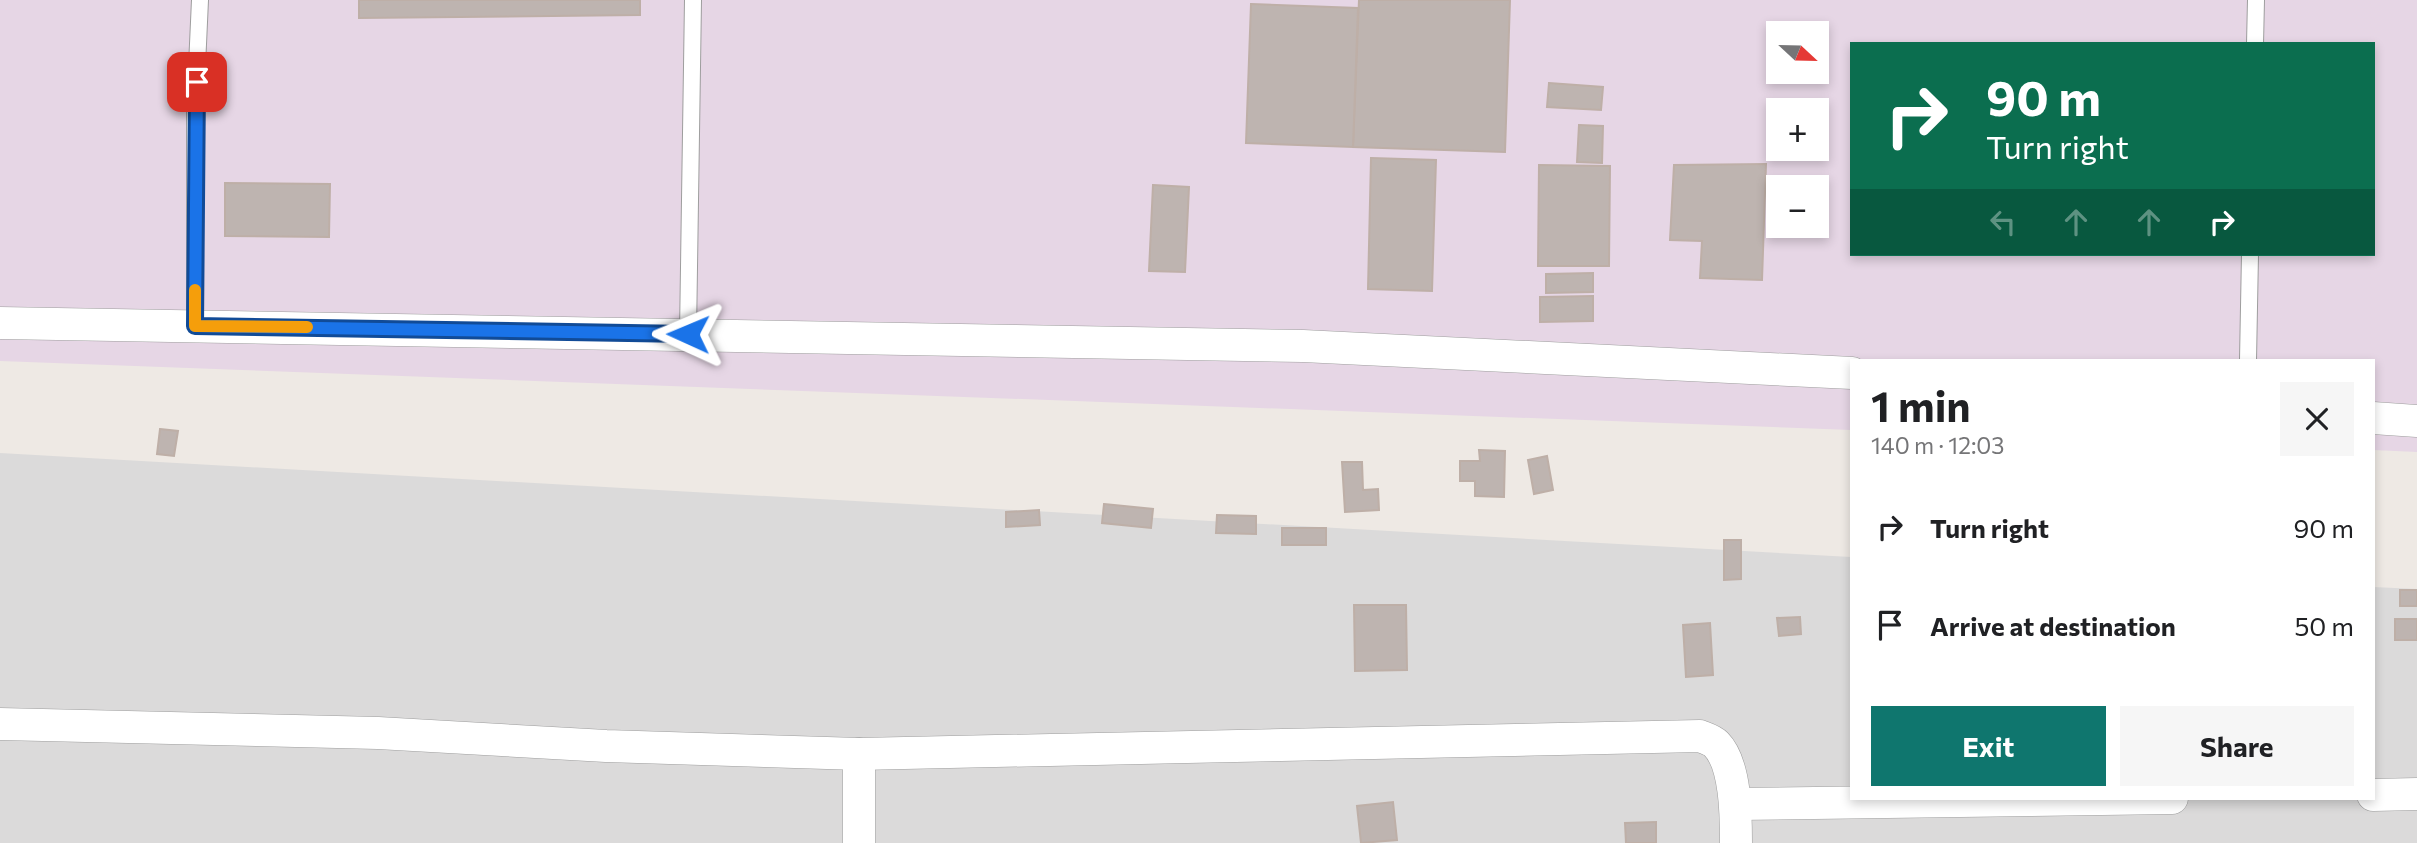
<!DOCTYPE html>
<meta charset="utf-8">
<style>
:root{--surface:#fff;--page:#f6f6f6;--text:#202124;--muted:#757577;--accent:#0f766e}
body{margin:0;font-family:Commissioner,sans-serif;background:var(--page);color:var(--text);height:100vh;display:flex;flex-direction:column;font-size:26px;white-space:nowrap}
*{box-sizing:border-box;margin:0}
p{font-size:23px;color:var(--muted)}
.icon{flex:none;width:38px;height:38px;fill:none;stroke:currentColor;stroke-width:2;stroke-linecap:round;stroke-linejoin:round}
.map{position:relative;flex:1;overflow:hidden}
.sheet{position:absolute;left:1850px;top:359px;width:525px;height:441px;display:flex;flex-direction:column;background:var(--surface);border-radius:0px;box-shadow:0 4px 10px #0003}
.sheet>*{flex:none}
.banner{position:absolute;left:1850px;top:42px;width:525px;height:214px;border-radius:0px;box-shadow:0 4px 10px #0003;background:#0b6e4f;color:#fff;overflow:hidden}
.needle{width:46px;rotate:112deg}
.tools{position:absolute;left:1766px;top:21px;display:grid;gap:14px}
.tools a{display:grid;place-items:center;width:63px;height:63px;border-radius:0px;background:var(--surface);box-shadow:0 4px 10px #0003;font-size:35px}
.pin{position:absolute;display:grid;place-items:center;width:60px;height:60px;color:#fff;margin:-30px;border-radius:14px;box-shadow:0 4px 10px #0006}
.me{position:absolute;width:77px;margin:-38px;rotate:271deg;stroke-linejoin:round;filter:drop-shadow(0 0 5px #0008)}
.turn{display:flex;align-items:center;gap:24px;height:147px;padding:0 21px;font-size:32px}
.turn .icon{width:91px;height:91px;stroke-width:2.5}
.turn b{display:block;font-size:49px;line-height:60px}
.lanes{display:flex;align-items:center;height:66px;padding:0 21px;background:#0003;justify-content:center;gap:35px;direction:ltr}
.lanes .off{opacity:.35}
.round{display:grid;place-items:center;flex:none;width:74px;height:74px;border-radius:0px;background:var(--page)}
.overview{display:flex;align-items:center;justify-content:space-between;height:119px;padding:0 21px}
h1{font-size:42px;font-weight:700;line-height:52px}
.primary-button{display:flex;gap:14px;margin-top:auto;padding:14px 21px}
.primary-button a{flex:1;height:80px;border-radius:0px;background:var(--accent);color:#fff;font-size:28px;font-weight:700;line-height:80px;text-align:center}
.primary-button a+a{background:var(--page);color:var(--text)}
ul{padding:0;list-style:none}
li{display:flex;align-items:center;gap:21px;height:98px;padding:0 21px}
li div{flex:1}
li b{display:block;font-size:26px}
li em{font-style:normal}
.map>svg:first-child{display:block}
.residential{fill:#dbdada}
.industrial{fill:#e6d6e5;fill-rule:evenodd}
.building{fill:#beb4b0;stroke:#beafa7;stroke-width:2}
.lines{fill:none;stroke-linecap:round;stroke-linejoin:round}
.service-casing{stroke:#9e9e9e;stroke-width:18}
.minor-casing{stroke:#9e9e9e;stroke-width:33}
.service{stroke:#fff;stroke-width:16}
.minor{stroke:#fff;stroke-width:32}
.route-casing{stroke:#114b97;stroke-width:18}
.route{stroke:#1a73e8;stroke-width:12}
.slow{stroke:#f59e0b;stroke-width:12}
</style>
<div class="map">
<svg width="2417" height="843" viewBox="0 0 2417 843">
<rect width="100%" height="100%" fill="#eee9e4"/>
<path class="residential" d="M0,453L1851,557L1852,798H2373V587L2417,589V843H0Z"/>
<path class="industrial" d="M0,0H2417V452L2373,450V360H1852L1851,430L0,361ZM1778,33H1816V72H1778ZM1852,44H2373V254H1852ZM1778,110H1816V149H1778ZM1778,187H1816V226H1778Z"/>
<g class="building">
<path d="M359,0H640V15L359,18Z"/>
<path d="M1359,0H1510L1505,152L1353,147Z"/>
<path d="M1251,4L1358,8L1353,147L1246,143Z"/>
<path d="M1549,83L1603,87L1601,110L1547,107Z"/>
<path d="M1579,125L1603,126L1602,163L1577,162Z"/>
<path d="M1371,158L1436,160L1432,291L1368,289Z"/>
<path d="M1766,164L1762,280L1700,278L1702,241L1670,240L1674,165Z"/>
<path d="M1539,165L1610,166L1609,266H1538Z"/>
<path d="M225,183L330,184L329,237L225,236Z"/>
<path d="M1153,185L1189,187L1185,272L1149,271Z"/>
<path d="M1593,273V292L1546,293V274Z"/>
<path d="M1593,296V321L1540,322V297Z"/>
<path d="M160,429L178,431L174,456L157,454Z"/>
<path d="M1479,450L1505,451L1504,497L1475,496V481H1460V461H1480Z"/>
<path d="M1547,456L1553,490L1534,494L1528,460Z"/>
<path d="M1342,462H1362L1363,490L1378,489L1379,510L1345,512Z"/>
<path d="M1104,504L1153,509L1151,528L1102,523Z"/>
<path d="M1039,510L1040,525L1006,527V512Z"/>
<path d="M1217,515L1256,516V534L1216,533Z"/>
<rect x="1282" y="528" width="44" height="17"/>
<path d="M1724,540H1741V579L1724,580Z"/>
<rect x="2400" y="590" width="17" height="16"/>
<path d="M1354,605H1406L1407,670L1355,671Z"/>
<path d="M1800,617L1801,634L1779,636L1777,618Z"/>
<rect x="2395" y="619" width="22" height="21"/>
<path d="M1710,623L1713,675L1686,677L1683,625Z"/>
<path d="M1393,802L1397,840L1361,843L1357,806Z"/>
<path d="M1656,822V843H1626L1625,823Z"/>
</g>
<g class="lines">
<g class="service-casing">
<g id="service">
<path d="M2255,44L2256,0"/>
<path d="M195,325V110L200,0"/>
<path d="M688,334L693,0"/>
<path d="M2248,360L2250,254"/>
</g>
</g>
<g class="minor-casing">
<g id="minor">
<path d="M0,323L1303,346L1852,373"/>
<path d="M2373,418L2417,421"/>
<path d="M0,724L378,733L606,746L859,754L1700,736C1705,738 1712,740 1716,744C1736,764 1736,816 1736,843"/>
<path d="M859,754V843"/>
<path d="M2373,795L2417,794"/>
<path d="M1736,804L2172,798"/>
</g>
</g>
<use href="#service" class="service"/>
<use href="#minor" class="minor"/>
</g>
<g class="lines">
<g class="route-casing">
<path id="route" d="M197,82L195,326L688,334"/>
</g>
<use href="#route" class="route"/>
<path class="slow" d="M195,290V326L307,327"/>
</g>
</svg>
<div class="tools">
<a><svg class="needle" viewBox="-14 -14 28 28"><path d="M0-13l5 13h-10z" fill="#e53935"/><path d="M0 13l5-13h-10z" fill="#757577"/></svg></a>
<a>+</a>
<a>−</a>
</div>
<div class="pin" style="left:197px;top:82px;background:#d93025"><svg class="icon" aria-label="arrive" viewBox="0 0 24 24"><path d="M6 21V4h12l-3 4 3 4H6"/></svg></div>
<svg class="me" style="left:688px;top:334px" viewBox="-20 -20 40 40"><path d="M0-17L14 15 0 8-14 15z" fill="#1a73e8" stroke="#fff" stroke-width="4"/></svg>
<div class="banner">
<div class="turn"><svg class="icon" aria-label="right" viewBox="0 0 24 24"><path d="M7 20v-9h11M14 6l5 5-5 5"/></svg><div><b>90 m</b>Turn right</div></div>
<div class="lanes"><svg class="icon off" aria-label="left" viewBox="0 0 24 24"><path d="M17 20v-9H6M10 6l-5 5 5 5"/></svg><svg class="icon off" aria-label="ahead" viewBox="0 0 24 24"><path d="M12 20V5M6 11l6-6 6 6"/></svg><svg class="icon off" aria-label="ahead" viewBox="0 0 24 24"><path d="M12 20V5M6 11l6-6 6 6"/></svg><svg class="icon" aria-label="right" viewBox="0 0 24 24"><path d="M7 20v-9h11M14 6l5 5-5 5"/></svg></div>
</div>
<section class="sheet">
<div class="overview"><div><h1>1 min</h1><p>140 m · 12:03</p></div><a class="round"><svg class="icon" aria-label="close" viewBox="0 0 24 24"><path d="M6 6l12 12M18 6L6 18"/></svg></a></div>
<ul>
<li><svg class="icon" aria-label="right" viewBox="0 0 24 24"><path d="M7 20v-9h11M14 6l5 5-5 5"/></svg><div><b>Turn right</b></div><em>90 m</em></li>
<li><svg class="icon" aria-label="arrive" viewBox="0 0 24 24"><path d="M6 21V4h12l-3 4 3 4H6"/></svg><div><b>Arrive at destination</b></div><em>50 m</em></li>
</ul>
<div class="primary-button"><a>Exit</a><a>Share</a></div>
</section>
</div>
